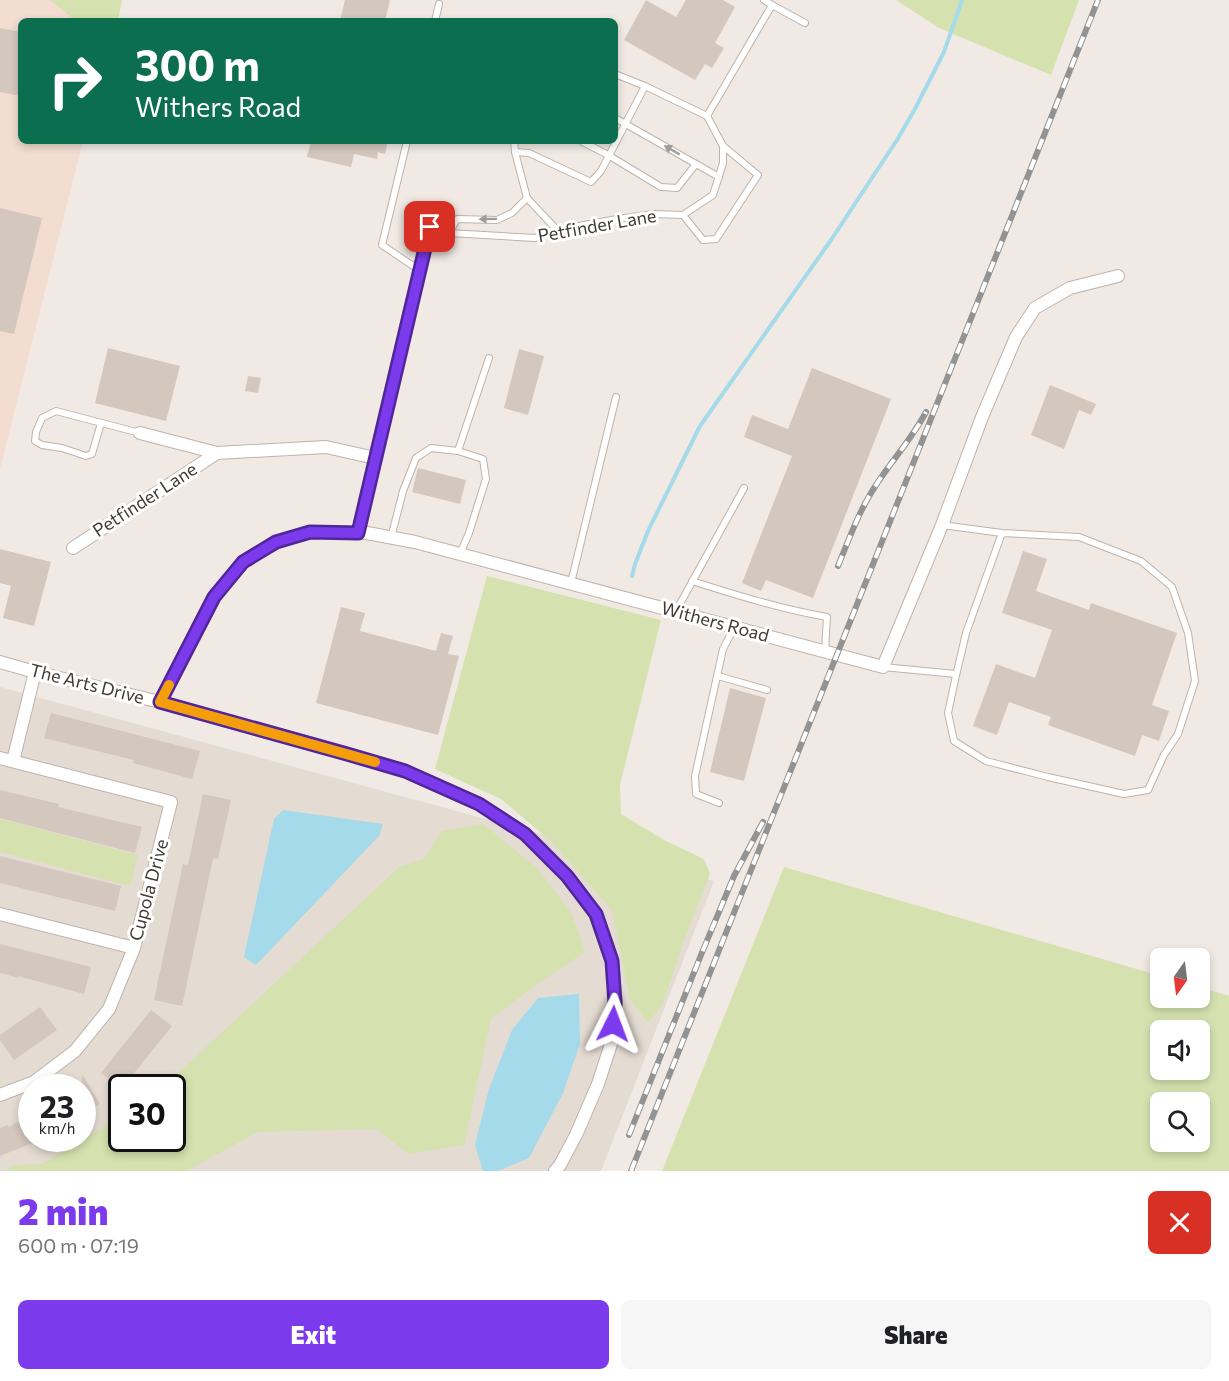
<!DOCTYPE html>
<meta charset="utf-8">
<style>
:root{--surface:#fff;--page:#f6f6f6;--text:#202124;--muted:#757577;--accent:#7c3aed}
body{margin:0;font-family:Commissioner,sans-serif;background:var(--page);color:var(--text);height:100vh;display:flex;flex-direction:column;font-size:22px;white-space:nowrap}
*{box-sizing:border-box;margin:0}
p{font-size:20px;color:var(--muted)}
.icon{flex:none;width:33px;height:33px;fill:none;stroke:currentColor;stroke-width:2;stroke-linecap:round;stroke-linejoin:round}
.map{position:relative;height:1171px;overflow:hidden}
.drawer{display:flex;flex-direction:column;background:var(--surface);flex:1}
.drawer>*{flex:none}
.guide{position:absolute;left:18px;top:18px;width:600px;height:126px;border-radius:9px;box-shadow:0 3px 9px #0003;background:#0b6e4f;color:#fff;overflow:hidden}
.needle{width:39px;rotate:194deg}
.buttons{position:absolute;left:1150px;top:948px;display:grid;gap:12px}
.buttons a{display:grid;place-items:center;width:60px;height:60px;border-radius:9px;background:var(--surface);box-shadow:0 3px 9px #0003;font-size:30px}
.speed{position:absolute;left:18px;top:1074px;display:flex;gap:12px;font-size:30px;font-weight:700;text-align:center}
.speed>*{display:grid;place-content:center;width:78px;height:78px;border-radius:50%;background:var(--surface);box-shadow:0 3px 9px #0003;line-height:1}
.speed small{font-size:15px;font-weight:400}
.speed .limit{border:3px solid #111;border-radius:9px;background:#fff;color:#111}
.pin{position:absolute;display:grid;place-items:center;width:51px;height:51px;color:#fff;margin:-26px;border-radius:12px;box-shadow:0 3px 9px #0006}
.me{position:absolute;width:66px;margin:-33px;rotate:3deg;stroke-linejoin:round;filter:drop-shadow(0 0 4px #0008)}
.turn{display:flex;align-items:center;gap:21px;height:126px;padding:0 18px;font-size:27px}
.turn .icon{width:78px;height:78px;stroke-width:2.5}
.turn b{display:block;font-size:42px;line-height:51px}
.round{display:grid;place-items:center;flex:none;width:63px;height:63px;border-radius:9px;background:var(--page)}
.summary{display:flex;align-items:center;justify-content:space-between;height:102px;padding:0 18px}
h1{font-size:36px;font-weight:800;line-height:45px;color:var(--accent)}
.cta{display:flex;gap:12px;margin-top:auto;padding:12px 18px}
.cta a{flex:1;height:69px;border-radius:9px;background:var(--accent);color:#fff;font-size:24px;font-weight:800;line-height:69px;text-align:center}
.cta a+a{background:var(--page);color:var(--text)}
.map>svg:first-child{display:block}
.residential{fill:#e4dbd2;fill-rule:evenodd}
.commercial{fill:#f2ddd0}
.green{fill:#d5e2af;fill-rule:evenodd}
.water{fill:#a4daea}
.lines{fill:none;stroke-linecap:round;stroke-linejoin:round}
.stream{stroke:#a4daea;stroke-width:4}
.building{fill:#d4c7bd}
.service-casing{stroke:#beb3aa;stroke-width:8}
.minor-casing{stroke:#beb3aa;stroke-width:14}
.service{stroke:#fff;stroke-width:6}
.minor{stroke:#fff;stroke-width:12}
.rail-casing{stroke:#939393;stroke-width:6}
.rail{stroke:#fff;stroke-width:4;stroke-dasharray:11;stroke-linecap:butt}
.oneway{fill:#a09c9a}
.route-casing{stroke:#51269a;stroke-width:15}
.route{stroke:#7c3aed;stroke-width:10}
.slow{stroke:#f59e0b;stroke-width:10}
.labels{text-anchor:middle;stroke-width:6;stroke-linejoin:round;paint-order:stroke}
.street-label{font-size:18px;fill:#423a34;stroke:#fff}
</style>
<div class="map">
<svg width="1229" height="1171" viewBox="0 0 1229 1171">
<rect width="100%" height="100%" fill="#f1eae4"/>
<path class="residential" d="M0,687L714,881L601,1171H0ZM32,1088H82V1138H32ZM122,1088H172V1138H122Z"/>
<path class="commercial" d="M0,0H118L113,21H21V141H83L0,469Z"/>
<g class="green">
<path d="M50,0H122L118,21H76Z"/>
<path d="M896,0H1079L1051,75L939,28Z"/>
<path d="M487,576L661,620L620,785L621,814L664,840L704,859L710,874L684,940L662,1006L648,1023L630,1000L612,910L552,842L501,799L435,769Z"/>
<path d="M0,819L138,855L130,886L0,852Z"/>
<path d="M483,824L537,868L572,914L585,952L542,981L491,1019L464,1145L409,1154L376,1129L258,1132L186,1171H5L15,1165L42,1164L106,1126L121,1108L122,1138H172V1088L151,1087L173,1078L399,867L424,859L442,831Z"/>
<path d="M784,867L1161,976V998H1200V987L1229,996V1171H662ZM1200,1030V1070H1161V1030ZM1200,1102V1142H1161V1102Z"/>
</g>
<g class="water">
<path d="M283,810L383,824L379,836L256,965L244,957L274,819Z"/>
<path d="M579,994L580,1044L563,1093L529,1158L498,1171H483L475,1145L489,1089L512,1030L538,998Z"/>
</g>
<g class="lines">
<path class="stream" d="M632,576L635,564L648,531L700,426L831,240L897,140L915,109L944,52L962,0"/>
</g>
<g class="building">
<path d="M345,0H390L385,21H340Z"/>
<path d="M646,0L676,17L686,0H723L735,7L715,43L724,48L712,68L705,64L695,80L624,40Z"/>
<path d="M0,28L21,32V96L0,92Z"/>
<path d="M311,141H388L385,154L378,152L377,159L354,154L351,167L307,157Z"/>
<path d="M0,208L42,218L14,334L0,331Z"/>
<path d="M108,348L180,366L166,421L95,403Z"/>
<path d="M519,349L544,356L528,415L504,408Z"/>
<path d="M812,368L891,399L813,598L766,580L761,591L742,583L792,456L744,437L752,415L788,429Z"/>
<path d="M248,376L261,378L258,393L245,391Z"/>
<path d="M1050,385L1096,404L1091,415L1079,410L1064,449L1031,435Z"/>
<path d="M418,468L466,480L460,504L412,492Z"/>
<path d="M0,549L51,562L34,626L3,618L11,586L0,583Z"/>
<path d="M1023,551L1047,559L1036,591L1089,610L1091,603L1177,633L1152,705L1169,711L1159,741L1142,735L1135,756L1048,725L1051,717L1009,702L997,735L973,726L996,664L1035,678L1052,630L1002,613Z"/>
<path d="M341,607L365,613L360,631L436,651L441,633L453,636L448,654L459,656L438,735L316,703Z"/>
<path d="M730,688L766,698L744,781L710,772Z"/>
<path d="M51,713L200,751L192,779L133,763L134,760L44,738Z"/>
<path d="M0,790L59,804L58,807L142,827L135,853L0,818Z"/>
<path d="M203,794L231,800L218,859L213,858L182,1006L154,1000L183,864L188,865Z"/>
<path d="M0,856L121,886L115,911L0,883Z"/>
<path d="M0,944L91,967L84,994L18,976L19,978L0,973Z"/>
<path d="M40,1007L57,1030L14,1060L0,1040V1035Z"/>
<path d="M151,1010L172,1026L122,1088L101,1073Z"/>
<path d="M82,1074L100,1104L82,1115Z"/>
<path d="M32,1114V1143L0,1156V1128L8,1125L9,1127Z"/>
</g>
<g class="lines">
<g class="service-casing">
<g id="service">
<path d="M772,5L805,23"/>
<path d="M435,21L439,4"/>
<path d="M707,116L772,5L764,0"/>
<path d="M615,118L719,177"/>
<path d="M407,141L382,245L419,270"/>
<path d="M514,141L515,152L529,153L591,182L601,171L645,86"/>
<path d="M581,141L608,155L661,187L677,188L696,164"/>
<path d="M515,152L527,198L557,230"/>
<path d="M683,215L703,240L716,239L758,175L723,146"/>
<path d="M431,228L449,233L535,238L557,230L617,219L654,214L683,215L713,195L723,163V146L707,116L645,86L615,74"/>
<path d="M449,233L457,219L497,220L512,213L527,198"/>
<path d="M101,423L92,454L86,456L62,448L42,445L35,441L36,432L42,418L56,411L140,433"/>
<path d="M458,451L489,358"/>
<path d="M942,525L1002,533L1079,537L1141,561L1172,587L1188,633L1195,681L1178,734L1164,755L1148,790L1124,794L1048,777L986,761L954,741L948,713L955,680L966,633L1002,533"/>
<path d="M391,538L403,491L416,458L431,448L458,451L483,459L486,479L469,533L460,554"/>
<path d="M692,581C736,595 781,609 827,617L825,651"/>
<path d="M571,583L616,397"/>
<path d="M676,611L744,488"/>
<path d="M883,667L956,674"/>
<path d="M718,676L767,690"/>
<path d="M719,803L696,794L695,776L723,649L734,628"/>
</g>
</g>
<g class="minor-casing">
<g id="minor">
<path d="M140,433L217,453L326,447L375,458L358,533"/>
<path d="M375,458L422,260L434,214"/>
<path d="M73,548L217,453"/>
<path d="M0,662L35,672L160,702L347,754L405,771L479,804L525,834L567,876L595,914L612,961L616,1003L611,1044L598,1084L576,1135L560,1165L555,1171"/>
<path d="M160,702L215,597L243,562L276,542L310,532L367,533L415,542L883,667L942,525L982,417L1016,337L1035,308L1070,288L1118,276"/>
<path d="M0,758L171,802L134,948L109,1009L75,1051L34,1082L0,1095"/>
<path d="M13,761L35,672"/>
<path d="M0,914L134,948"/>
</g>
</g>
<use href="#service" class="service"/>
<use href="#minor" class="minor"/>
<g class="rail-casing">
<g id="rail">
<path d="M838,566C850,537 860,508 878,482C894,458 913,437 926,412"/>
<path d="M629,1135L701,955L734,876L763,822"/>
<path d="M631,1171L1098,0"/>
</g>
</g>
<use href="#rail" class="rail"/>
</g>
<defs><path id="oneway-solid" d="M-6-.8H1V-3.2L6.5 0L1 3.2V.8H-6Z" transform="scale(1.5)"/></defs>
<g class="oneway">
<use href="#oneway-solid" transform="translate(672 150) rotate(-150)"/>
<use href="#oneway-solid" transform="translate(488 219) rotate(179)"/>
</g>
<g class="lines">
<g class="route-casing">
<path id="route" d="M430,227L358,533L310,532L276,542L243,562L214,597L160,702L347,754L405,771L479,804L525,834L567,876L596,914L612,961L615,1003L613,1024"/>
</g>
<use href="#route" class="route"/>
<path class="slow" d="M169,685L160,702L375,762"/>
</g>
<g class="labels">
<g class="street-label">
<text transform="translate(597 226) rotate(-10)" y="6">Petfinder Lane</text>
<text transform="translate(145 500) rotate(-33)" y="6">Petfinder Lane</text>
<text transform="translate(715 622) rotate(15)" y="6">Withers Road</text>
<text transform="translate(87 684) rotate(14)" y="6">The Arts Drive</text>
<text transform="translate(149 890) rotate(-75)" y="6">Cupola Drive</text>
</g>
</g>
</svg>
<div class="buttons">
<a><svg class="needle" viewBox="-14 -14 28 28"><path d="M0-13l5 13h-10z" fill="#e53935"/><path d="M0 13l5-13h-10z" fill="#757577"/></svg></a>
<a><svg class="icon" aria-label="sound" viewBox="0 0 24 24"><path d="M4 9h4l5-4v14l-5-4H4zM17 9q2 3 0 6"/></svg></a>
<a><svg class="icon" aria-label="search" viewBox="0 0 24 24"><circle cx="10" cy="10" r="6"/><path d="M15 15l6 6"/></svg></a>
</div>
<div class="speed"><div>23<small>km/h</small></div><div class="limit">30</div></div>
<div class="pin" style="left:430px;top:227px;background:#d93025"><svg class="icon" aria-label="arrive" viewBox="0 0 24 24"><path d="M6 21V4h12l-3 4 3 4H6"/></svg></div>
<svg class="me" style="left:613px;top:1024px" viewBox="-20 -20 40 40"><path d="M0-17L14 15 0 8-14 15z" fill="#7c3aed" stroke="#fff" stroke-width="4"/></svg>
<div class="guide">
<div class="turn"><svg class="icon" aria-label="right" viewBox="0 0 24 24"><path d="M7 20v-9h11M14 6l5 5-5 5"/></svg><div><b>300 m</b>Withers Road</div></div>
</div>
</div>
<section class="drawer">
<div class="summary"><div><h1>2 min</h1><p>600 m · 07:19</p></div><a class="round" style="background:#d93025;color:#fff"><svg class="icon" aria-label="close" viewBox="0 0 24 24"><path d="M6 6l12 12M18 6L6 18"/></svg></a></div>
<div class="cta"><a>Exit</a><a>Share</a></div>
</section>
